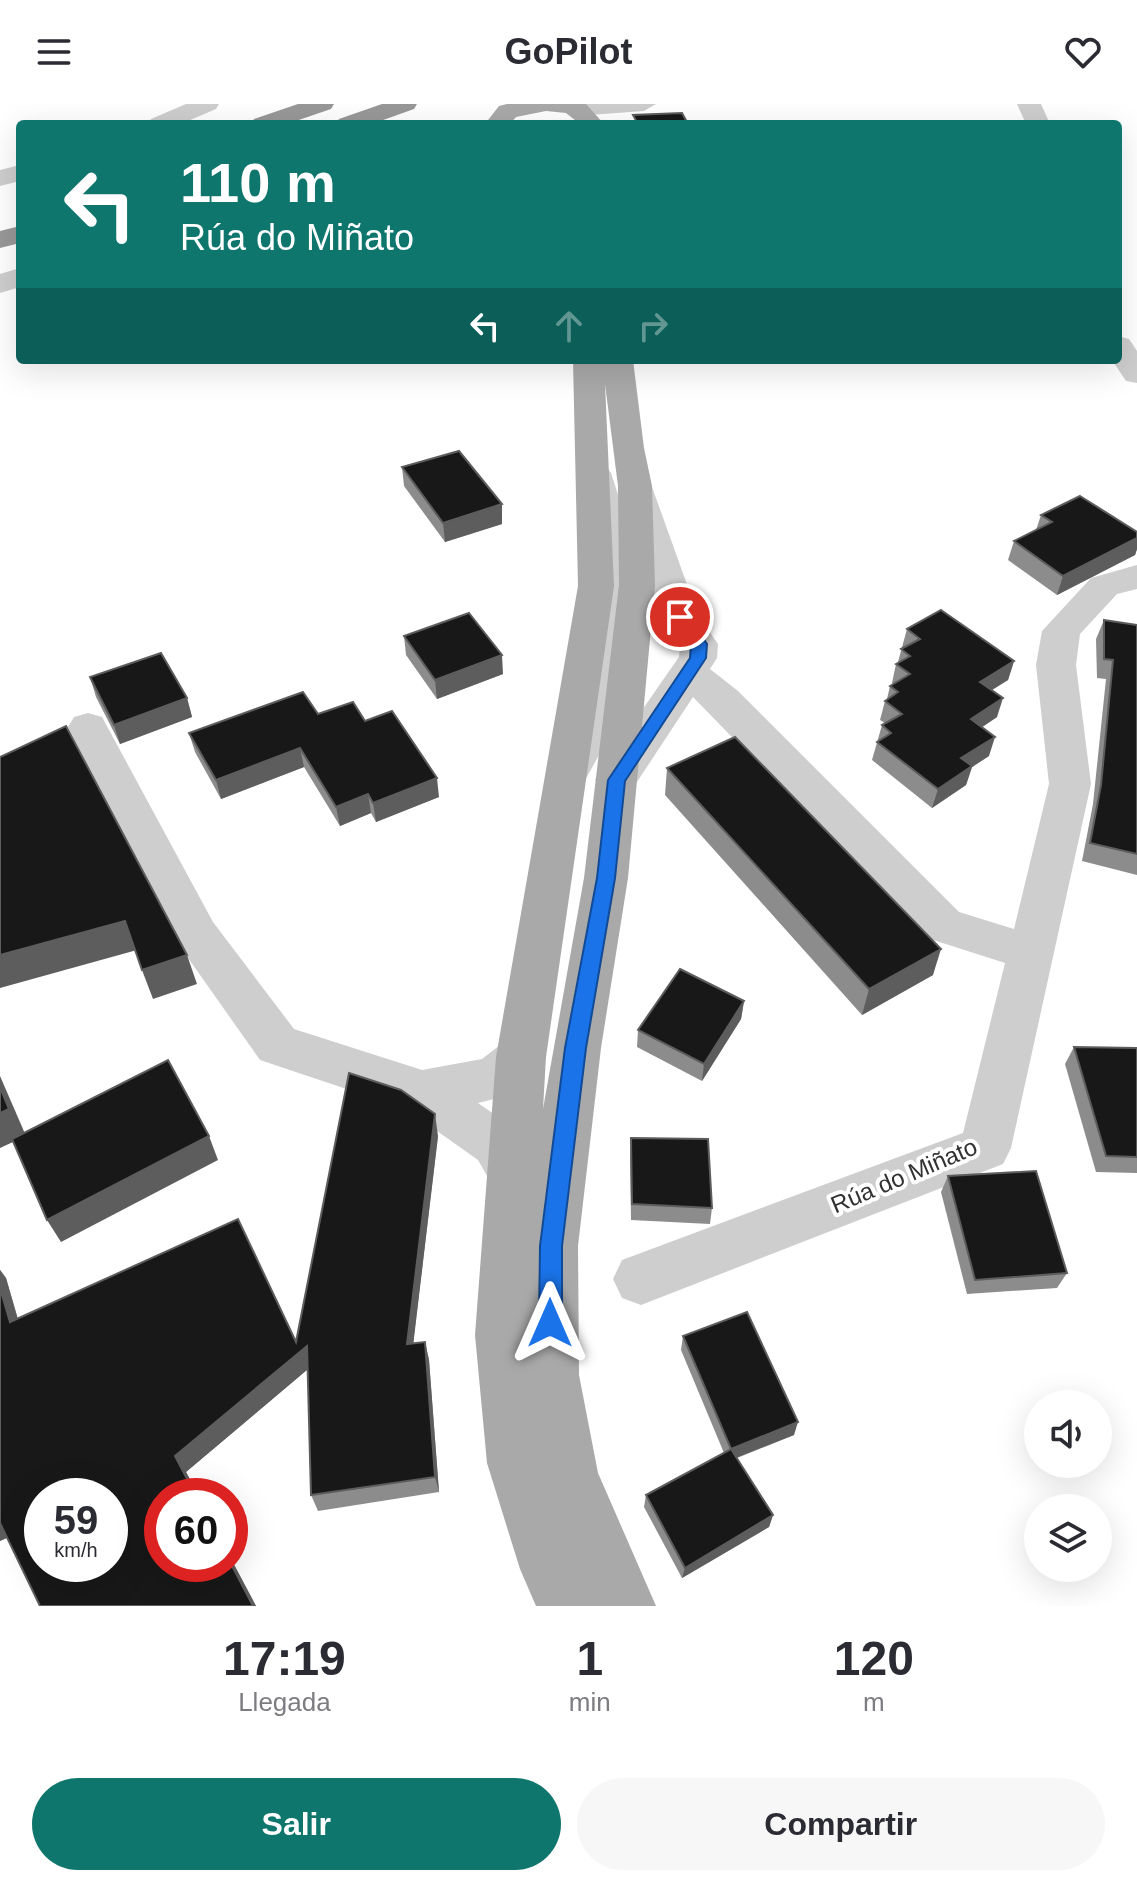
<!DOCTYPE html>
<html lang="es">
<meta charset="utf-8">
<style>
:root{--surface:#fff;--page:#f7f7f7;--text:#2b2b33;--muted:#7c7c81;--accent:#0f766e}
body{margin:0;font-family:Arial,sans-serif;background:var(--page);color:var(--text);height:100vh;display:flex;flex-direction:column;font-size:30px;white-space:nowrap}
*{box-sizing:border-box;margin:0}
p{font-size:26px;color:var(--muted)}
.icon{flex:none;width:44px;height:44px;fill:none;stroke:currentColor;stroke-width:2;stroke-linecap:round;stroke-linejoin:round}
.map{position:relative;height:1502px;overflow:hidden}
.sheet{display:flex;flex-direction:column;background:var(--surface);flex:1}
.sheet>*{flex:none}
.top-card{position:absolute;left:16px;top:16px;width:1106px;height:244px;border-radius:8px;box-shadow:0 8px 32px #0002;background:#0f766e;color:#fff;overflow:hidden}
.fabs{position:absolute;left:1024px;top:1286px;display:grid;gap:16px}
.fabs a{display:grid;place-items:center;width:88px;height:88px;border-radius:50%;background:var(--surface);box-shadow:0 8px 32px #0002;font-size:40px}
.speed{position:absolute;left:24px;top:1374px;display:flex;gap:16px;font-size:40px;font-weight:700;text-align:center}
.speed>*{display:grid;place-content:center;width:104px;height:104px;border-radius:50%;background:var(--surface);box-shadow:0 8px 32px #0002;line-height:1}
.speed small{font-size:20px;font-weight:400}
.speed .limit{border:12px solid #d22;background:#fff;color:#111}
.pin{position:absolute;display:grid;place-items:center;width:68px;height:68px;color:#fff;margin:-34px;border:4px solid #fff;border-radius:50%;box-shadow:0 2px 8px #0007}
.me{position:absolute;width:88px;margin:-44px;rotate:0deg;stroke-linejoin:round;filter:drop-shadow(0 0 6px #0008)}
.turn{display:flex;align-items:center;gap:28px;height:168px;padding:0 32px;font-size:36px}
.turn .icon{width:104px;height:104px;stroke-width:2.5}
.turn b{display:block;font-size:56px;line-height:68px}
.lanes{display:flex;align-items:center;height:76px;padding:0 32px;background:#0003;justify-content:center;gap:40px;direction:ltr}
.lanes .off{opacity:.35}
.eta{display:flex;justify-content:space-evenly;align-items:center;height:136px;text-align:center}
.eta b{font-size:48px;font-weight:800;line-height:56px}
.primary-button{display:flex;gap:16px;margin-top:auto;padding:16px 32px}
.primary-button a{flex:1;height:92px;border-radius:48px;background:var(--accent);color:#fff;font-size:32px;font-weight:800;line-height:92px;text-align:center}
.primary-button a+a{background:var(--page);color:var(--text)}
header{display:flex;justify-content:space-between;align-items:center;height:104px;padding:0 32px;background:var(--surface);font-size:36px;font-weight:800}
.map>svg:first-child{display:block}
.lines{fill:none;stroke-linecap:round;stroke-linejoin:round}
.minor{fill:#cecece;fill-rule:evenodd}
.major{fill:#a9a9a9;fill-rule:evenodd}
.highway{fill:#989898;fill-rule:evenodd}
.wall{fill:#8c8c8c}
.shaded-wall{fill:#5d5d5d}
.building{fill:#181818;stroke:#5d5d5d;stroke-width:2;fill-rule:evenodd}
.route{fill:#1a73e8;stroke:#114b97;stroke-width:2}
.labels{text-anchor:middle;stroke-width:8;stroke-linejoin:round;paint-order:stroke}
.street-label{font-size:24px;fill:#313131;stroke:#fff}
</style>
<header><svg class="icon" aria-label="menu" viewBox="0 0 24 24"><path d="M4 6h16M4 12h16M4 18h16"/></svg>GoPilot<svg class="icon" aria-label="heart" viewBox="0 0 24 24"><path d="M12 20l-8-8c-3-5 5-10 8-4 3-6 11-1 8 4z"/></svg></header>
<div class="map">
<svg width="1137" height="1502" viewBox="0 0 1137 1502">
<rect width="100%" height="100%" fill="#fff"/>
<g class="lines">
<g class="minor">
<path d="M186,0H219L216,5L181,20H148L151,15Z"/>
<path d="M567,0H656L644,7L576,12L567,10L564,5Z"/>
<path d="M1017,0H1041L1050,20H1026Z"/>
<path d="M20,61V77L0,82V66Z"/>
<path d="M20,164V183L0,189V170Z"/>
<path d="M1118,232L1129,235L1137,247V279L1126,277L1112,256H1118Z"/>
<path d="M594,359L606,362L611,369L633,437L631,497H656L618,383L623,376L635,373L647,376L652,383L698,511L718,540L717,554L710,565L738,587L959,808L1014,825L1049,680L1036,561L1042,527L1091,474L1137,461V485L1117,490L1080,530L1076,561L1091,680L1011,1044L1003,1060L641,1201L622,1194L613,1175L622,1156L963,1029L1005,859L927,834L693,593L631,687L616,691L601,687L595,676L601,665L679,553L680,541L668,523L630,522L617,618L582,682L567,686L552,682L546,671L577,618L590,553L597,437L577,369L582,362Z"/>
<path d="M88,609L102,613L213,818L294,925L422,966L482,955L504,938L521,932L538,938L546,953C532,981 507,993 478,999L514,1024L538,1067L530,1084L512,1091L494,1084L478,1056L406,1005L260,956L181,844L68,623L74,613Z"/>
</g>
<g class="major">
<path d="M507,0H586L604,20H580L566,9L546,7L516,13L510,20H485L499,2Z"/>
<path d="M573,256H633L644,344L652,382L655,481L628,774L601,944L578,1142L579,1271L598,1369L656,1502H536L520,1465L487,1359L475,1231L496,953L578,482ZM605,280L618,382L619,481L584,774L543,1005L546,953L614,482Z"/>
</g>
<g class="highway">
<path d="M298,0H334L331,5L287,20H251L254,15Z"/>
<path d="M382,0H417L414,5L372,20H336L339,15Z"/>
<path d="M20,122V139L0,144V127Z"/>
</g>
</g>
<g class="wall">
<path d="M402,363L502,420L445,438L404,382Z"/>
<path d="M1041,411L1137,428V445L1135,451L1057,491L1008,456L1014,437L1036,426Z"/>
<path d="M1104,516L1137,521V771L1082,757L1093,700L1106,575L1097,574L1096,535Z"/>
<path d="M907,525L1014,557L1008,576L992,586L997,613L982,623L989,652L972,663L966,681L932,704L872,656L882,621L885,619L880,616L885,597L887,595L890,582L893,580L892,579L896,560L898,558Z"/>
<path d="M404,532L503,570L437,595L406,551Z"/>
<path d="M90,573L187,594L192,613L120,640L96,593Z"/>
<path d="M318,610L365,617L439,693L376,718L371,709L340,722L304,663L221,695L195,648L189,629Z"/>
<path d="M667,664L933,871L862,911L665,691Z"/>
<path d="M744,897L741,915L702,977L637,943L638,926Z"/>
<path d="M1074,943L1137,944V1069L1096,1068L1065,960Z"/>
<path d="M438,1032L413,1240L425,1238L429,1256L439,1388L318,1407L311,1391L308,1265L186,1368L199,1392H162L230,1460V1453L256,1502H40L7,1434L0,1437V1166L6,1174L18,1215L296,1238Z"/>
<path d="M631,1034L712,1104L710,1120L631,1116L630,1051Z"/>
<path d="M948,1072L1067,1169L1057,1184L967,1190L941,1088Z"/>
<path d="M683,1232L794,1331L737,1354L773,1411L769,1423L682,1474L644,1403L646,1391L724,1349L681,1246Z"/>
</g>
<g class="shaded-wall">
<path d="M502,400V420L445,438L443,419Z"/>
<path d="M1137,434V445L1135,451L1057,491L1063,472Z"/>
<path d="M502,551L503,570L437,595L435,576Z"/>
<path d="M1014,557L1008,576L974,597L980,578Z"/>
<path d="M187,594L192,613L120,640L114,621Z"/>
<path d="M1003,594L997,613L966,634L971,615Z"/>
<path d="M995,633L989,652L972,663L966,681L932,704L938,685L961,654Z"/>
<path d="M300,644L304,663L221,695L216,676Z"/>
<path d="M437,674L439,693L376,718L373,699Z"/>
<path d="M368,690L371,709L340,722L336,703Z"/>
<path d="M125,817L137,846L0,884V851Z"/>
<path d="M941,845L933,871L862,911L869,885Z"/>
<path d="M187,851L197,880L153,895L142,866Z"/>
<path d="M744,897L741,915L702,977L704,960Z"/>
<path d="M0,972L26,1032L0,1044Z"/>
<path d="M435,1010L438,1032L411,1259L407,1240Z"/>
<path d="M209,1032L218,1056L61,1138L47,1116Z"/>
<path d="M0,1166L6,1174L24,1237L10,1218L0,1184Z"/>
<path d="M425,1238L429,1256L439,1388L435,1373Z"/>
<path d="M307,1242L314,1260L186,1368L199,1392H196L175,1352Z"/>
<path d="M798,1318L794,1331L728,1357L731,1345Z"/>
<path d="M773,1411L769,1423L682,1474L685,1464Z"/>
<path d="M0,1417L15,1430L0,1437Z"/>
<path d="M230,1453L256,1502H253L230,1458Z"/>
</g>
<g class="building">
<path d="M682,9L688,20H638L633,11Z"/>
<path d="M459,347L502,400L443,419L402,363Z"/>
<path d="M1080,392L1137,428V434L1063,472L1014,437L1052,418L1041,411Z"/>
<path d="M941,506L1014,557L980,578L1003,594L971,615L995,633L961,654L972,662L938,685L877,638L891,629L882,621L902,610L885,597L898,588L890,582L910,570L896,560L910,552L901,545L920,535L907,525Z"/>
<path d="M469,509L502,551L435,576L404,532Z"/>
<path d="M1104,516L1137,521V750L1090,739L1101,681L1113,556L1104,555Z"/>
<path d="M161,549L187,594L114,621L90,573Z"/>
<path d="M303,588L318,610L353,598L365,617L392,607L437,674L373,699L368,690L336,703L300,644L216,676L189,629Z"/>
<path d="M66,622L187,851L142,866L125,817L0,851V653Z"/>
<path d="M735,633L941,845L869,885L667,664Z"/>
<path d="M680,865L744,897L704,960L638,926Z"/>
<path d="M1074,943L1137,944V1053L1106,1052Z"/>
<path d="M168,956L209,1032L47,1116L12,1035Z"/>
<path d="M349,969L401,986L435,1010L407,1240L425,1238L435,1373L311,1391L307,1242L175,1352L196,1392H162V1460H230V1458L253,1502H40L0,1419V1184L10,1218L238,1115L296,1238ZM42,1392H110V1460H42Z"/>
<path d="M0,983L9,1005L0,1009Z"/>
<path d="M631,1034L708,1035L712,1104L632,1100Z"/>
<path d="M1036,1067L1067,1169L975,1176L948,1072Z"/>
<path d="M747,1208L798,1318L731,1345L683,1232Z"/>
<path d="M731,1345L773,1411L685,1464L646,1391Z"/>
</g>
<path class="route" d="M680,508L686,509L707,540L706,554L625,677L615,774L586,944L562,1142V1219L559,1227L550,1231L542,1227L539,1219L540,1142L565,944L597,774L608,676L690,554L691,541L672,513Z"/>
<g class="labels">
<g class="street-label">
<text transform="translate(904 1072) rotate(-23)" y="8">Rúa do Miñato</text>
</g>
</g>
</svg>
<div class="fabs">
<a><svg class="icon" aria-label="sound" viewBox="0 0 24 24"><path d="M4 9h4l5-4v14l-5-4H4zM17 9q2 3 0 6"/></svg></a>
<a><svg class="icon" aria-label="layers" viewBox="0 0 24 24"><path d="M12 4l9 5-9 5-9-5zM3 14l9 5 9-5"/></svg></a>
</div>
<div class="speed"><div>59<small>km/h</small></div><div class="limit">60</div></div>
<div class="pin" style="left:680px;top:513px;background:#d93025"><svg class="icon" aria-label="arrive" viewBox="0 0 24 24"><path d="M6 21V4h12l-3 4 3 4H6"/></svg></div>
<svg class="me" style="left:550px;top:1219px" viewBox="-20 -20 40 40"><path d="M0-17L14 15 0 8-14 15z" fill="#1a73e8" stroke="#fff" stroke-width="4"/></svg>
<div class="top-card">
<div class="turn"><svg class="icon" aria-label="left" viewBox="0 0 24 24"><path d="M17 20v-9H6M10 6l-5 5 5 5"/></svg><div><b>110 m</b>Rúa do Miñato</div></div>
<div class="lanes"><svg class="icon" aria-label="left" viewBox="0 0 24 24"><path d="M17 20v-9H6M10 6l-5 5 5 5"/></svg><svg class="icon off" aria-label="ahead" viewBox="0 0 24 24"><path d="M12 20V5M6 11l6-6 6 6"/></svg><svg class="icon off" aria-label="right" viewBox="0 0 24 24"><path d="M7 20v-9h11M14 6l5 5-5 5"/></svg></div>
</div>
</div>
<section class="sheet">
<div class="eta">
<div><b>17:19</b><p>Llegada</p></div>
<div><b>1</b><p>min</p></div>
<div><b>120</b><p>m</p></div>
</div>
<div class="primary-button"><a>Salir</a><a>Compartir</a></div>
</section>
